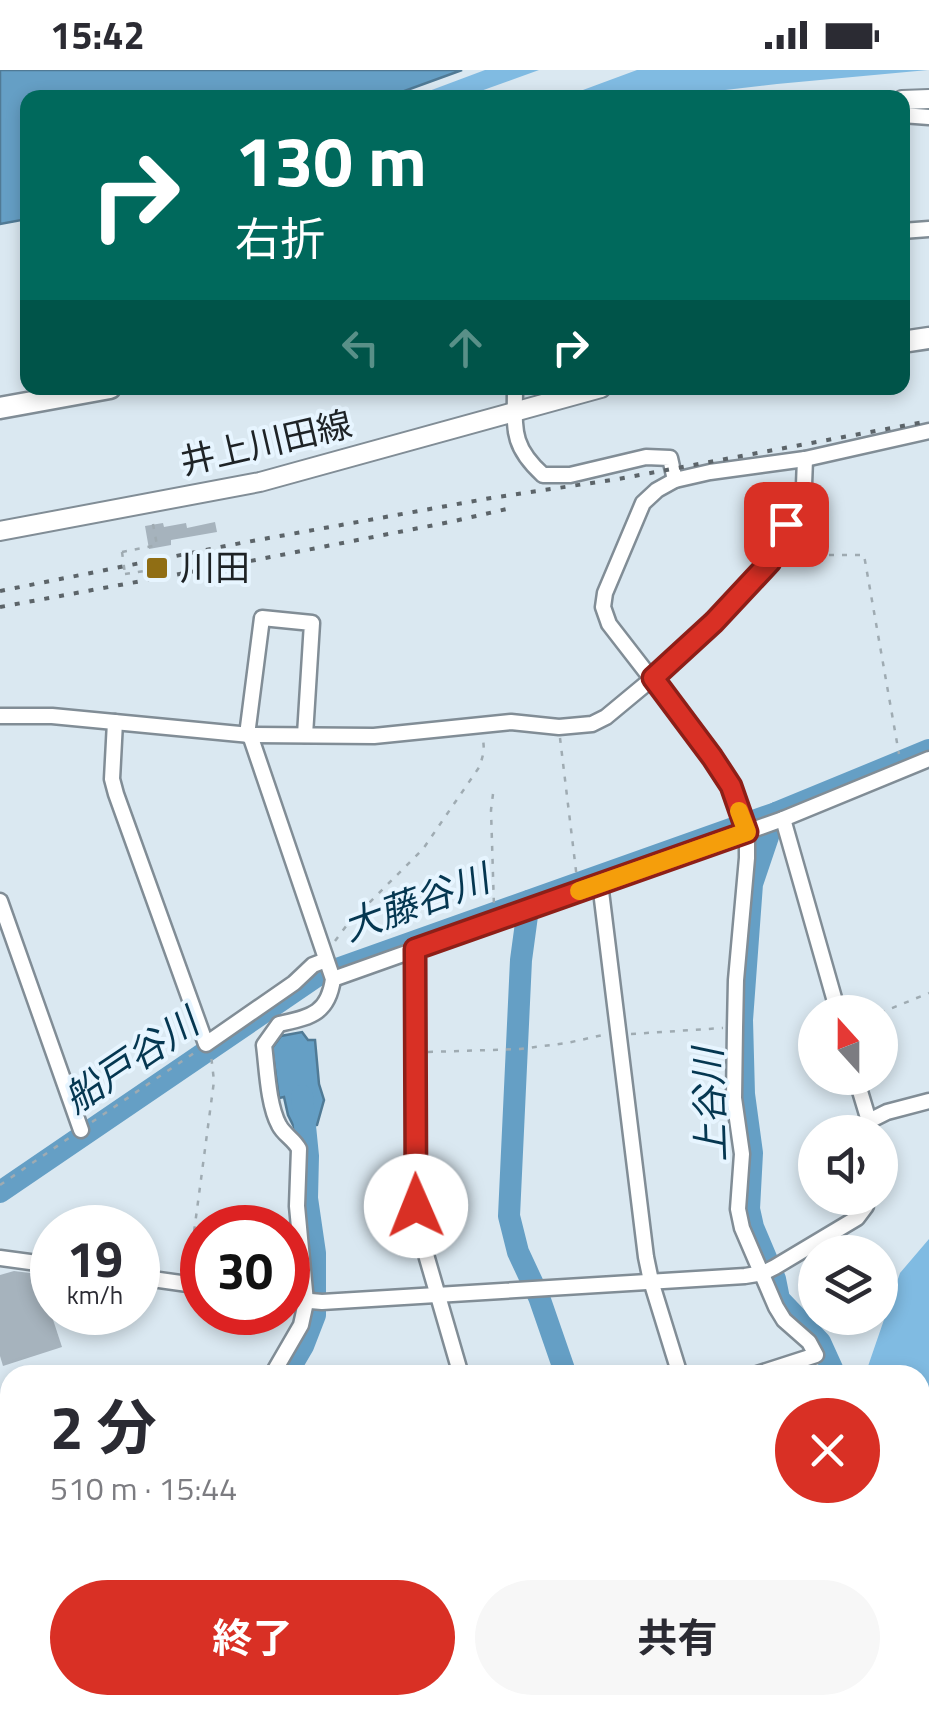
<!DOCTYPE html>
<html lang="ja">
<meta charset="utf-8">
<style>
:root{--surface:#fff;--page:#f7f7f7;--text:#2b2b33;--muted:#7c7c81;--accent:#d93025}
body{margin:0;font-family:"Titillium Web","Noto Sans JP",sans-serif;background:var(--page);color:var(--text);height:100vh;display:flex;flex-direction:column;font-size:38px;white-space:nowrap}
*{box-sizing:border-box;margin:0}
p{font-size:32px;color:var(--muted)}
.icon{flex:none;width:55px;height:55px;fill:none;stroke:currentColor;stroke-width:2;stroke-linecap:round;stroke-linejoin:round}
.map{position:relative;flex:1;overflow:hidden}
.details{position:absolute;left:0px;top:1295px;width:930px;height:350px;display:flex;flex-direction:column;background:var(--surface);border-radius:30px 30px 0 0;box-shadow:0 5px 15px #0003}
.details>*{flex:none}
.guide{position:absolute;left:20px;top:20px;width:890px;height:305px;border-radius:20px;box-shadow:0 5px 15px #0003;background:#00695c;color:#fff;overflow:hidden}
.needle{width:65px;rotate:339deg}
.buttons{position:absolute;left:798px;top:925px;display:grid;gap:20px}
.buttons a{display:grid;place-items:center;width:100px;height:100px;border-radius:50%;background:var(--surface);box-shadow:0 5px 15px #0003;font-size:50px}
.speed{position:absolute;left:30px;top:1135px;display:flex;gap:20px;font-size:50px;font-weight:700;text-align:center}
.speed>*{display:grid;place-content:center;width:130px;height:130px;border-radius:50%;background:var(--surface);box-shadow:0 5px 15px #0003;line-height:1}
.speed small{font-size:25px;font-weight:400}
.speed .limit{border:15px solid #d22;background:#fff;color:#111}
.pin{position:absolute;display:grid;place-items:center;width:85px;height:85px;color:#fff;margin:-42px;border-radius:20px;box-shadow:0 5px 15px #0006}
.me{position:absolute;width:110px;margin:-55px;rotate:359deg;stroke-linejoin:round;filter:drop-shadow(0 0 8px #0008)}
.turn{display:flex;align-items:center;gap:35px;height:210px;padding:0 50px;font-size:45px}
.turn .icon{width:130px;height:130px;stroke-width:2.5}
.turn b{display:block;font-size:70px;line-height:85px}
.lanes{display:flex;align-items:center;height:95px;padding:0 50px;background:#0003;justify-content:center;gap:50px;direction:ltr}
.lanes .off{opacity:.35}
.round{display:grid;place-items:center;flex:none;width:105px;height:105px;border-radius:52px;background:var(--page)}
.head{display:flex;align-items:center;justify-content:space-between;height:170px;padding:0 50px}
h1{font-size:60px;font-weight:700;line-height:75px}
.action{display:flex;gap:20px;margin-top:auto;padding:20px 50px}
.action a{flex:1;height:115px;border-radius:60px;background:var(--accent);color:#fff;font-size:40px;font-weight:700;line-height:115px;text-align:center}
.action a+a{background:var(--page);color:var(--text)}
.status{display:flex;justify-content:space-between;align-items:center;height:70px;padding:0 50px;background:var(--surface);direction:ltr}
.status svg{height:28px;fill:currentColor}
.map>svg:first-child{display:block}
.forest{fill:#80bbe2}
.water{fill:#659fc5;stroke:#507a95;stroke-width:2.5}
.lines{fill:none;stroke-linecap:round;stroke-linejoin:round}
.river{stroke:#659fc5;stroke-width:22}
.building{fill:#a6b3bd}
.minor-casing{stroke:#818d96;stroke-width:19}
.major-casing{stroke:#818d96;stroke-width:22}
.highway-casing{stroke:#818d96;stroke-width:25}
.path{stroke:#9fabb2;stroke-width:2.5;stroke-dasharray:5 8;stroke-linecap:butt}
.minor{stroke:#fff;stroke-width:14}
.major{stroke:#fff;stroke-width:18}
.highway{stroke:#fff;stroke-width:20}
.rail{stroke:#5c6469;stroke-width:4;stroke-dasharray:5 10;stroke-linecap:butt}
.path-bridge{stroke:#9fabb2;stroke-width:2.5;stroke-dasharray:5 8;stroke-linecap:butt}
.route-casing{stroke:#8d1f18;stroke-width:25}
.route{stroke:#d93025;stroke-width:18}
.slow{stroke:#f59e0b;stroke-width:18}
.poi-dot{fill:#906e14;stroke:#e7f5ff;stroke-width:4}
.labels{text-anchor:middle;stroke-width:8;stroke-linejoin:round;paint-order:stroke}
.street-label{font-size:35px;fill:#1e2326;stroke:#e7f5ff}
.poi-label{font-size:35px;fill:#1e2326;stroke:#e7f5ff;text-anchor:start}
.water-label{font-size:38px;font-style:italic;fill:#053751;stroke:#e7f5ff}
</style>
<div class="status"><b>15:42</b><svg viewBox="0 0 49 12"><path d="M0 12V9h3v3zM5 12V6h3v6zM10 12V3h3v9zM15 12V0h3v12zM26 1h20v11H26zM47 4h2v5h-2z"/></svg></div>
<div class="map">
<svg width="929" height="1645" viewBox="0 0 929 1645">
<rect width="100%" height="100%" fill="#dae8f1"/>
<g class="forest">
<path d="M485,0H539L464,27H413Z"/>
<path d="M637,0H928L777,14L665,27H564Z"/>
<path d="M929,1169V1425L920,1415V1305H865L900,1203Z"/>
<path d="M0,1363L10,1368V1523L0,1527Z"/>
<path d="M920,1455L929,1469V1629L920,1633Z"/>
<path d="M348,1635H918L913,1645H346Z"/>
</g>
<g class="water">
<path d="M0,0H462L388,27L28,28L27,149L0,154Z"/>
<path d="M302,962L308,970H315L319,1014L324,1030L317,1055L295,1059L288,1045L284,1027L279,1028L272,978L281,966Z"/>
</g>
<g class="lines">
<g class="river">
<path d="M776,743L752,814L742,950L744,1024L752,1083L749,1139L753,1157L775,1209L779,1229L820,1272L835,1305"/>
<path d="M529,831L521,890L509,1146L518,1182L539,1227L566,1305"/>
<path d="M0,1122L317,906L776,743L929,680"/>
<path d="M286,1305L303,1276L315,1245V1183L307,1128L308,1086L302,1026"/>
<path d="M920,1371L929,1372"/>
<path d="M189,1645L196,1635"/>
</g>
</g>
<g class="building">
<path d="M215,452L217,462L171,470V475L149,479L145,456L163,453L164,457L186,453L187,458Z"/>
<path d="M14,1201L38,1204L62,1277L3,1296L0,1286V1205Z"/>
</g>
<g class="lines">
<g class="minor-casing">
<g id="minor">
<path d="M902,45L929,47"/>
<path d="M902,161L929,159"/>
<path d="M515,318C515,358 510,375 543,405H570L646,387L670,388L675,410"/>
<path d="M0,646H52L250,665L374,666L511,652L559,657L592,654L606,647L653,608L714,552L770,492L804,415L805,389"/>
<path d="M115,652L112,709L116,724L206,974L294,913L313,895L326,890"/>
<path d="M247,665L262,548L312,553L305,665"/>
<path d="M250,665L333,909C328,945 309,947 279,954L264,975C267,998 268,1035 279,1055C284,1065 294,1069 299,1079L297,1136L306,1232L301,1255L272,1305"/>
<path d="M783,749L838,942"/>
<path d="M600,813L646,1187L651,1211L680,1305"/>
<path d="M0,831L81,1060"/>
<path d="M415,879L416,1136L420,1164L461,1305"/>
<path d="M333,909L783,749L929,689"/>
<path d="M856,1008L869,1051L867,1062"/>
<path d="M869,1051L887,1042L929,1031"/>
<path d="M0,1188L52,1195"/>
<path d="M138,1207L202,1216"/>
<path d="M288,1229L322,1232L745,1206L763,1203L775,1197L857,1148L866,1136V1128"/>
<path d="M754,1305L816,1285L809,1272L784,1250L776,1237L742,1158L738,1139L742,1084L734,1028L735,958L736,910L747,788V762L731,716L712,687L609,554L603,537L605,523L643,433L657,420L675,410L710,402L805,389L929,361"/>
<path d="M93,1645L97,1635"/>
<path d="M162,1645L167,1635"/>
<path d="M209,1645L213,1635"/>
<path d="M272,1645V1635"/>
</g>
</g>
<g class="major-casing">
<g id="major">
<path d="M902,30L929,29"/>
<path d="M0,461L260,412L601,318"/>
</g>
</g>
<g class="highway-casing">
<g id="highway">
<path d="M902,272L929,268"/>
<path d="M0,338L110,318"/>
</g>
</g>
<g class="path">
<path d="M122,482L157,475L152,449"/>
<path d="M790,485H864L899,684"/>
<path d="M125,504L150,500"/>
<path d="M560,668L577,809"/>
<path d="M493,724L491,740L494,837"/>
<path d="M335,871L347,855L423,779L480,696L484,681L483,667"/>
<path d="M880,943L929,923"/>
<path d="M631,964L723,958"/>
<path d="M428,982L520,979L567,973L603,965"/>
<path d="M92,1052L197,981"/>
<path d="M0,1115L69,1068"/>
<path d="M189,1200L214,1011L211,985"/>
</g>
<use href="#minor" class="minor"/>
<use href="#major" class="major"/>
<use href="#highway" class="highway"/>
<g class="rail">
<path d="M0,521L241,473L491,428L618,409L929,351"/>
<path d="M0,537L245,492L450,452L511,438"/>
</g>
<path class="path-bridge" d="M122,482L125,504"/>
</g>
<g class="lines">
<g class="route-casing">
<path id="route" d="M416,1136L415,879L747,762L731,716L712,687L653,608L714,552L770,492L786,454"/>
</g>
<use href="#route" class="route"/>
<path class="slow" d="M579,821L747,762L739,741"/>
</g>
<rect class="poi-dot" x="145" y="486" width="24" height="24" rx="5"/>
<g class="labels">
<g class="street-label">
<text transform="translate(266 373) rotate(-13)" y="12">井上川田線</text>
</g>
<g class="poi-label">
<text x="180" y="510">川田</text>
</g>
<g class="water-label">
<text transform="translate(416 833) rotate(-20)" y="13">大藤谷川</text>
<text transform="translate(131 991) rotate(-34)" y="13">船戸谷川</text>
<text transform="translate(710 1035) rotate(-92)" y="13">上谷川</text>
</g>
</g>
</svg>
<div class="buttons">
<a><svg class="needle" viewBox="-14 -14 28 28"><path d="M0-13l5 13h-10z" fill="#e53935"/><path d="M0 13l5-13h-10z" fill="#7c7c81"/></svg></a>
<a><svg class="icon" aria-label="sound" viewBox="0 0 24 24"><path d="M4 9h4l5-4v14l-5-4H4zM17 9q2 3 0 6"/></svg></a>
<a><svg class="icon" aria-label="layers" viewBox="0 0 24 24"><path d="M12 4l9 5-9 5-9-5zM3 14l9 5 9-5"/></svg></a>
</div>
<div class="speed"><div>19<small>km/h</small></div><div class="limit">30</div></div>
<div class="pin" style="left:786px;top:454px;background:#d93025"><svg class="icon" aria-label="arrive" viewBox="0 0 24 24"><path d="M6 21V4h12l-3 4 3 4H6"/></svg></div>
<svg class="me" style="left:416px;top:1136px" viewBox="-20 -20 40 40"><circle r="19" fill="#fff"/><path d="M0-13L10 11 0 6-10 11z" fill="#d93025"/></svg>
<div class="guide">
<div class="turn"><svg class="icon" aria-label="right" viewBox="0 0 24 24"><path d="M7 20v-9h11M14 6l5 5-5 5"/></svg><div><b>130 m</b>右折</div></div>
<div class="lanes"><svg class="icon off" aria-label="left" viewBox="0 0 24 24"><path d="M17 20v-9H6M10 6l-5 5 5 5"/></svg><svg class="icon off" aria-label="ahead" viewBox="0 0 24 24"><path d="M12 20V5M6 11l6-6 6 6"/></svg><svg class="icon" aria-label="right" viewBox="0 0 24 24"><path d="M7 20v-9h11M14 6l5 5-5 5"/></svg></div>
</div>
<section class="details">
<div class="head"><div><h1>2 分</h1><p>510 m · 15:44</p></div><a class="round" style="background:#d93025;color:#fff"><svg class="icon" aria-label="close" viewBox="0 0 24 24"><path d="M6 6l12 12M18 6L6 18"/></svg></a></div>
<div class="action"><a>終了</a><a>共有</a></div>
</section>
</div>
